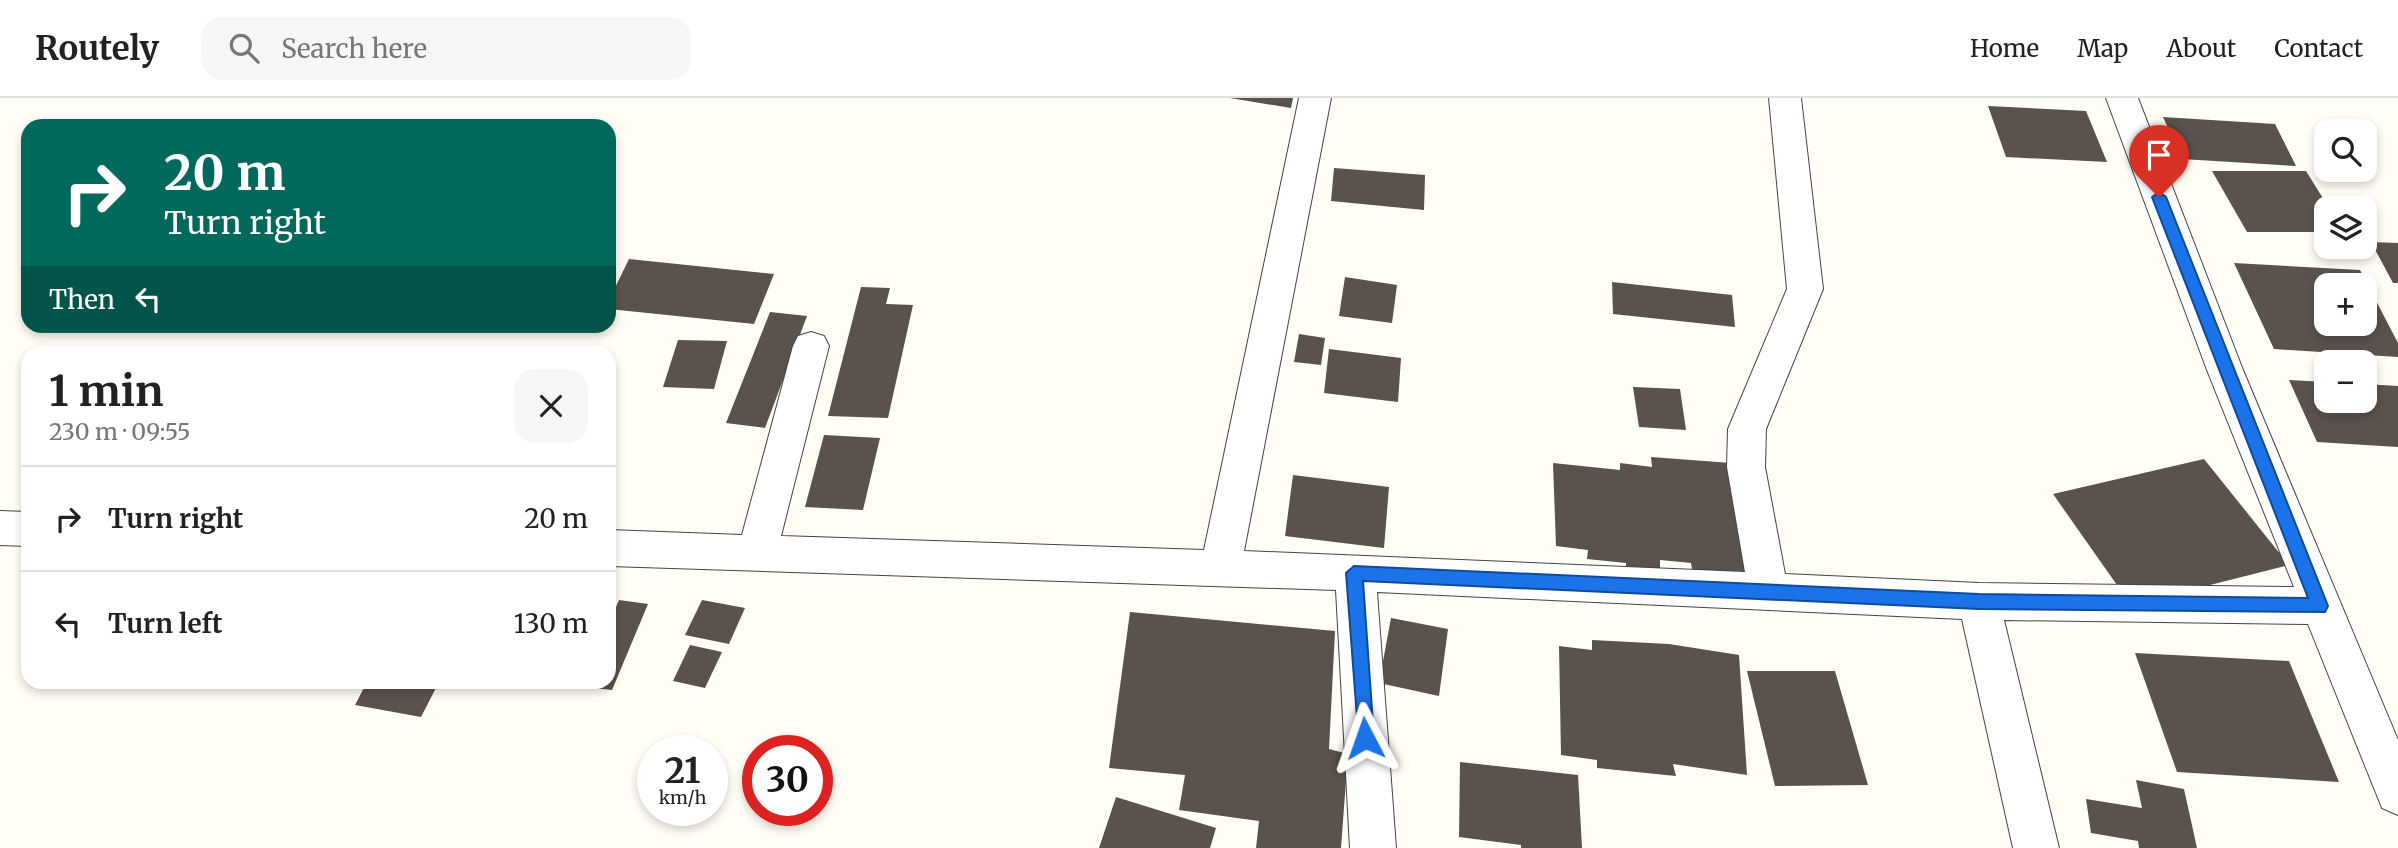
<!DOCTYPE html>
<meta charset="utf-8">
<style>
:root{--surface:#fff;--page:#f6f6f6;--text:#222;--muted:#767676;--line:#e0e0e0}
body{margin:0;font-family:Merriweather,serif;background:var(--page);color:var(--text);height:100vh;display:flex;flex-direction:column;font-size:26px;white-space:nowrap}
*{box-sizing:border-box;margin:0}
p{font-size:23px;color:var(--muted)}
.icon{flex:none;width:38px;height:38px;fill:none;stroke:currentColor;stroke-width:2;stroke-linecap:round;stroke-linejoin:round}
.map{position:relative;flex:1;overflow:hidden}
.drawer{position:absolute;left:21px;top:248px;width:595px;height:343px;display:flex;flex-direction:column;background:var(--surface);border-radius:21px;box-shadow:0 4px 10px #0003}
.drawer>*{flex:none}
.top-card{position:absolute;left:21px;top:21px;width:595px;height:214px;border-radius:21px;box-shadow:0 4px 10px #0003;background:#00695c;color:#fff;overflow:hidden}
.buttons{position:absolute;left:2314px;top:21px;display:grid;gap:14px}
.buttons a{display:grid;place-items:center;width:63px;height:63px;border-radius:14px;background:var(--surface);box-shadow:0 4px 10px #0003;font-size:35px}
.speed{position:absolute;left:637px;top:637px;display:flex;gap:14px;font-size:35px;font-weight:700;text-align:center}
.speed>*{display:grid;place-content:center;width:91px;height:91px;border-radius:50%;background:var(--surface);box-shadow:0 4px 10px #0003;line-height:1}
.speed small{font-size:18px;font-weight:400}
.speed .limit{border:10px solid #d22;background:#fff;color:#111}
.pin{position:absolute;display:grid;place-items:center;width:60px;height:60px;color:#fff;margin:-72px -30px;border-radius:50% 50% 50% 0;rotate:-45deg;box-shadow:0 0 7px #0007}
.pin .icon{rotate:45deg}
.me{position:absolute;width:77px;margin:-38px;rotate:356deg;stroke-linejoin:round;filter:drop-shadow(0 0 5px #0008)}
.turn{display:flex;align-items:center;gap:24px;height:147px;padding:0 28px;font-size:32px}
.turn .icon{width:91px;height:91px;stroke-width:2.5}
.turn b{display:block;font-size:49px;line-height:60px}
.then{display:flex;align-items:center;height:66px;padding:0 28px;background:#0003;gap:14px;font-size:26px}
.round{display:grid;place-items:center;flex:none;width:74px;height:74px;border-radius:21px;background:var(--page)}
.headline{display:flex;align-items:center;justify-content:space-between;height:119px;padding:0 28px}
h1{font-size:42px;font-weight:700;line-height:52px}
ul{padding:0;list-style:none}
li{display:flex;align-items:center;gap:21px;height:105px;padding:0 28px;border-top:2px solid var(--line)}
li div{flex:1}
li b{display:block;font-size:26px}
li em{font-style:normal}
header{display:flex;align-items:center;gap:42px;box-sizing:border-box;height:98px;padding:0 35px;background:var(--surface);border-bottom:2px solid var(--line)}
header strong{font-size:33px}
nav{display:flex;gap:38px;margin-inline-start:auto;font-size:24px}
.search{width:490px;height:63px;background:var(--page);display:flex;align-items:center;gap:18px;box-sizing:border-box;padding:0 24px;border-radius:21px;color:var(--muted);font-size:26px}
.map>svg:first-child{display:block}
.building{fill:#5a524d;fill-rule:evenodd}
.lines{fill:none;stroke-linecap:round;stroke-linejoin:round}
.street-casing{stroke:#444;stroke-width:2}
.street{fill:#fff;fill-rule:evenodd}
.route{fill:#1a73e8;stroke:#114b97;stroke-width:2}
</style>
<header>
<strong>Routely</strong>
<div class="search"><svg class="icon" aria-label="search" viewBox="0 0 24 24"><circle cx="10" cy="10" r="6"/><path d="M15 15l6 6"/></svg>Search here</div>
<nav><a>Home</a><a>Map</a><a>About</a><a>Contact</a></nav>
</header>
<div class="map">
<svg width="2398" height="750" viewBox="0 0 2398 750">
<rect width="100%" height="100%" fill="#fffdf5"/>
<g class="building">
<path d="M1230,0H1293L1291,10Z"/>
<path d="M1988,8L2086,13L2107,64L2006,59Z"/>
<path d="M2163,19L2275,26L2296,68L2182,61Z"/>
<path d="M1334,70L1425,77L1424,112L1331,103Z"/>
<path d="M2212,73H2306L2329,110H2326V134H2247Z"/>
<path d="M2371,144L2398,145V185H2393Z"/>
<path d="M629,161L774,176L754,226L609,211V202Z"/>
<path d="M2234,165L2360,172L2398,245V259L2274,251ZM2326,187H2364V226H2326Z"/>
<path d="M1345,179L1397,187L1392,225L1339,218Z"/>
<path d="M1612,184L1732,197L1735,229L1613,216Z"/>
<path d="M861,189L890,190L886,206L913,207L888,320L828,318Z"/>
<path d="M770,214L807,218L765,330L726,325Z"/>
<path d="M1299,236L1325,240L1321,267L1294,264Z"/>
<path d="M678,242L727,243L714,291L663,289Z"/>
<path d="M1329,251L1401,260L1398,304L1324,295Z"/>
<path d="M2289,282L2326,284V303H2364V286L2398,288V349L2317,344Z"/>
<path d="M1633,289L1680,291L1686,332L1639,329Z"/>
<path d="M824,337L880,340L863,412L805,409Z"/>
<path d="M1651,359L1731,365L1747,479L1693,477L1691,465L1660,462V474L1626,471V465L1587,461L1588,452L1556,448L1553,365L1620,372V365L1652,369Z"/>
<path d="M2204,361L2289,467L2131,507L2053,396Z"/>
<path d="M1293,377L1389,389L1384,450L1285,438Z"/>
<path d="M619,502L648,506L612,592L583,589L585,584H609V525Z"/>
<path d="M702,502L745,510L729,546L685,537Z"/>
<path d="M1130,514L1335,533L1329,651L1348,656L1341,750H1256L1259,723L1179,712L1185,677L1109,670Z"/>
<path d="M1391,520L1448,531L1439,598L1379,585Z"/>
<path d="M1592,542L1669,546L1739,557L1747,677L1673,666L1676,678L1597,670V662L1561,657L1559,548L1592,552Z"/>
<path d="M690,547L722,554L705,590L673,583Z"/>
<path d="M2135,555L2289,563L2339,684L2177,674Z"/>
<path d="M1747,573H1835L1868,687L1775,688Z"/>
<path d="M367,584H439L421,619L355,607Z"/>
<path d="M1460,664L1578,677L1582,750H1521V747L1459,739Z"/>
<path d="M2136,682L2184,691L2197,750H2139L2138,743L2091,735L2086,701L2142,710Z"/>
<path d="M1116,699L1216,730L1210,750H1099Z"/>
</g>
<g class="lines">
<g class="street-casing">
<g id="street">
<path d="M1299,0H1331L1244,453L1745,474L1727,369L1728,331L1787,191L1769,0H1801L1823,191L1766,331L1765,369L1785,476L1979,485L2294,489L2207,272L2106,0H2138L2243,272L2398,642V717L2382,710L2308,526L2004,522L2059,750H2013L1962,521L1377,494L1396,750H1350L1336,492L609,468V432L742,437L793,248L798,238L811,234L824,238L829,248L781,438L1204,452Z"/>
<path d="M0,413L28,414V448L0,447Z"/>
</g>
</g>
<use href="#street" class="street"/>
</g>
<path class="route" d="M2159,94L2166,99L2328,508L2325,514L1979,511L1363,483L1374,640L1372,646L1365,649L1359,646L1346,475L1354,468L1979,496L2308,500L2152,99Z"/>
</svg>
<div class="buttons">
<a><svg class="icon" aria-label="search" viewBox="0 0 24 24"><circle cx="10" cy="10" r="6"/><path d="M15 15l6 6"/></svg></a>
<a><svg class="icon" aria-label="layers" viewBox="0 0 24 24"><path d="M12 4l9 5-9 5-9-5zM3 14l9 5 9-5"/></svg></a>
<a>+</a>
<a>−</a>
</div>
<div class="speed"><div>21<small>km/h</small></div><div class="limit">30</div></div>
<div class="pin" style="left:2159px;top:99px;background:#d93025"><svg class="icon" aria-label="arrive" viewBox="0 0 24 24"><path d="M6 21V4h12l-3 4 3 4H6"/></svg></div>
<svg class="me" style="left:1365px;top:640px" viewBox="-20 -20 40 40"><path d="M0-17L14 15 0 8-14 15z" fill="#1a73e8" stroke="#fff" stroke-width="4"/></svg>
<div class="top-card">
<div class="turn"><svg class="icon" aria-label="right" viewBox="0 0 24 24"><path d="M7 20v-9h11M14 6l5 5-5 5"/></svg><div><b>20 m</b>Turn right</div></div>
<div class="then">Then<svg class="icon" aria-label="left" viewBox="0 0 24 24"><path d="M17 20v-9H6M10 6l-5 5 5 5"/></svg></div>
</div>
<section class="drawer">
<div class="headline"><div><h1>1 min</h1><p>230 m · 09:55</p></div><a class="round"><svg class="icon" aria-label="close" viewBox="0 0 24 24"><path d="M6 6l12 12M18 6L6 18"/></svg></a></div>
<ul>
<li><svg class="icon" aria-label="right" viewBox="0 0 24 24"><path d="M7 20v-9h11M14 6l5 5-5 5"/></svg><div><b>Turn right</b></div><em>20 m</em></li>
<li><svg class="icon" aria-label="left" viewBox="0 0 24 24"><path d="M17 20v-9H6M10 6l-5 5 5 5"/></svg><div><b>Turn left</b></div><em>130 m</em></li>
</ul>
</section>
</div>
